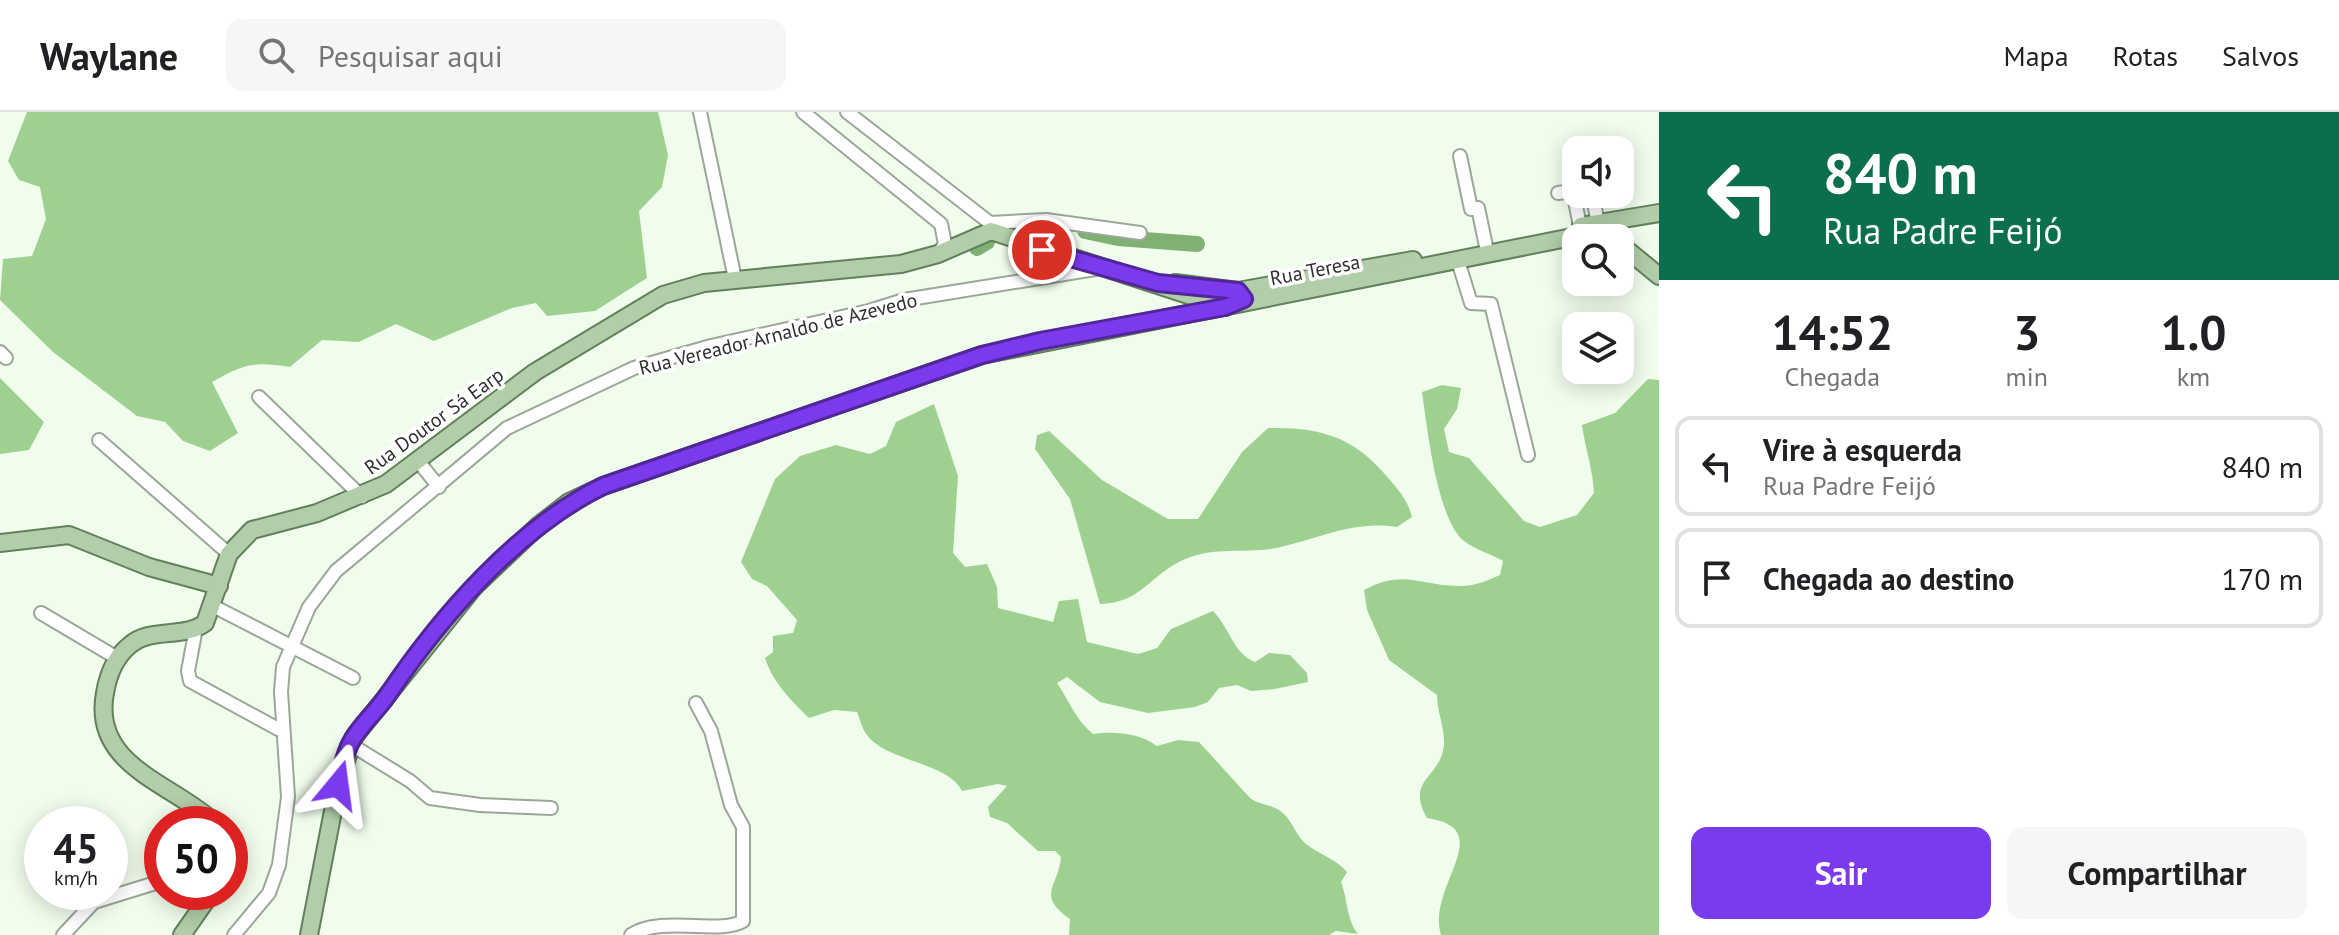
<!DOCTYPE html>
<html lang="pt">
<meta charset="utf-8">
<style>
:root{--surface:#fff;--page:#f6f6f6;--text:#202124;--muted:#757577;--line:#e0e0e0;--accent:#7c3aed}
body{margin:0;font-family:"PT Sans",sans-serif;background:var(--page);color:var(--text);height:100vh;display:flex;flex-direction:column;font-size:30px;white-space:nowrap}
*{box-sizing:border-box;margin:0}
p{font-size:26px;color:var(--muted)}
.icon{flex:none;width:44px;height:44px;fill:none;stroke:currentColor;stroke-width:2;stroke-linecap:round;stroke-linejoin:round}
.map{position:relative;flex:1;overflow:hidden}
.side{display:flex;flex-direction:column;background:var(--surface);width:680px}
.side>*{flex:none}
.guide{background:#0b6e4f;color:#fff;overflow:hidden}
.fabs{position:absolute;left:1562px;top:24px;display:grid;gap:16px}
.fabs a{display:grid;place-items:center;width:72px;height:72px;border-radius:16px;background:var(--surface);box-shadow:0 4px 20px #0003;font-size:40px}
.speed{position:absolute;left:24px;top:694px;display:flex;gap:16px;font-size:40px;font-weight:700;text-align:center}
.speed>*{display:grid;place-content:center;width:104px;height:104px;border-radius:50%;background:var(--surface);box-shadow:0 4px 20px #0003;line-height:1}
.speed small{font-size:20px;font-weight:400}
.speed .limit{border:12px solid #d22;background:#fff;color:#111}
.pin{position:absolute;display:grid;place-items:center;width:68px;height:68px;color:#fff;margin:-34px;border:4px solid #fff;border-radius:50%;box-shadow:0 2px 8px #0007}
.me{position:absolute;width:88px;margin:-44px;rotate:16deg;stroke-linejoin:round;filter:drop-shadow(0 0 6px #0008)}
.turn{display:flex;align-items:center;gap:28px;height:168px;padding:0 32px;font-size:36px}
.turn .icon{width:104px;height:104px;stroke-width:2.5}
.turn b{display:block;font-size:56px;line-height:68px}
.eta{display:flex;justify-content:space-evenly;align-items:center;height:136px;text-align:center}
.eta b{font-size:48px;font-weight:700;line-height:56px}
.button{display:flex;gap:16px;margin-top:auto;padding:16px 32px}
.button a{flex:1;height:92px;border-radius:16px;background:var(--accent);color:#fff;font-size:32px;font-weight:700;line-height:92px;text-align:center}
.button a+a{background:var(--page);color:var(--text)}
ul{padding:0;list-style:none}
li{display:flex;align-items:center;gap:24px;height:100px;margin:0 16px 12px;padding:0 16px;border:4px solid var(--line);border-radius:16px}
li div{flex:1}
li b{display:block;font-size:30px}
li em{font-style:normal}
header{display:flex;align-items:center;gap:48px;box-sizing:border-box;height:112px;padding:0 40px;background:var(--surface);border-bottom:2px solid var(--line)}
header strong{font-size:38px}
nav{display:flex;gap:44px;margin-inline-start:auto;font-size:28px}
.search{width:560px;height:72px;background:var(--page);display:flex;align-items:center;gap:20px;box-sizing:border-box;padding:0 28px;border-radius:16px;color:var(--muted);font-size:30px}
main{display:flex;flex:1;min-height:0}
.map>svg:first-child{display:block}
.forest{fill:#9ed190}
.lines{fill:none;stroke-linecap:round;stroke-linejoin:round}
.river{stroke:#80b173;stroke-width:16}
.minor-casing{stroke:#9ba798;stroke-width:16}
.major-casing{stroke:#618159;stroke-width:20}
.minor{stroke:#fff;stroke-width:12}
.major{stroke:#b2cdaa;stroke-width:16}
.route-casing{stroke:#51269a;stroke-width:20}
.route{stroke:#7c3aed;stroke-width:14}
.labels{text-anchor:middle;stroke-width:7;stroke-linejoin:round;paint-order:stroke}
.street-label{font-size:20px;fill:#2c312b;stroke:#fff}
</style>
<header>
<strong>Waylane</strong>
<div class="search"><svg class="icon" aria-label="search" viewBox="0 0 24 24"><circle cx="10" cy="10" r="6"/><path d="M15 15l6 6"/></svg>Pesquisar aqui</div>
<nav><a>Mapa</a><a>Rotas</a><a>Salvos</a></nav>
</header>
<main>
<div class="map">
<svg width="1659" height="823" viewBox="0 0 1659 823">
<rect width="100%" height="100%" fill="#f0fdec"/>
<g class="forest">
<path d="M27,0H658L668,43L662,75L639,99L647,166L595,199L547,204L536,191L512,196L434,229L396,212L359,230L322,228L290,255C254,249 244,252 212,270L238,321L210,339L183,329L165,310L137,304L53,240L0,188L3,147L32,144L46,107L40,75L19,68L8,49Z"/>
<path d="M0,266L44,310L29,338L0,342Z"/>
<path d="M1648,267L1659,268V823H1441C1426,774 1500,717 1427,706C1405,667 1441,666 1444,633C1445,616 1437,600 1437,583L1389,548L1367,498L1364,478C1403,457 1419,473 1457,474C1472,475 1487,469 1500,463L1503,449C1491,442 1474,437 1464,429C1437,408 1427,314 1422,280L1442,273L1461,276L1457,297L1444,317L1449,340L1469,346L1524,409L1540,415L1577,403L1594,381C1593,357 1585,336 1582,313L1615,301Z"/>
<path d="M934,292L958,364L953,441L965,455L987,452L997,475L998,496L1053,510L1059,489L1078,487L1087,530L1138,542L1157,536L1171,517L1213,499C1231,518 1233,541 1255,550L1269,541L1290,543L1307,561L1308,570L1275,577L1251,579L1237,573L1219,576L1208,590L1195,595L1148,601L1100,590L1067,565L1057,571C1070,590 1075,607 1093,622C1114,619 1140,621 1157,634L1178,628L1199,630L1250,686C1259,693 1270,692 1279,698C1292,706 1295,723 1306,732C1320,743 1335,746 1347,760L1341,770C1348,788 1346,807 1358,822L1336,819L1329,823H1069L1070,807C1035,783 1059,774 1061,745L1055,739H1038L1007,711L990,705L988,695L1007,674L998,672L962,679C948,650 887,650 867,623C862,617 860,607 857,600L834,598L809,606C791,588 773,571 765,546L773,540V524L793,521L797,508L767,474L752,467L741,450L775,367L800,344L836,333L870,342L886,334L896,310Z"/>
<path d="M1268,316C1322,315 1355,325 1390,368C1400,380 1408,389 1412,405L1397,415C1352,408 1319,427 1276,436C1245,442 1216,434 1185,447C1150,462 1142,491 1100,492L1070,387L1035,337L1037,323L1049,319L1102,368L1168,407H1198L1242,340Z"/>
</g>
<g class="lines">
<g class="river">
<path d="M1085,119L1118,126L1197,132"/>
<path d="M977,136L987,130"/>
</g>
<g class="minor-casing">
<g id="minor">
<path d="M700,0L735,167"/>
<path d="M803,0L941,112L945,132L938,142"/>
<path d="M847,0L990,111L991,119"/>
<path d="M1460,44L1471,97L1478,96L1486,134"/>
<path d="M1558,81L1573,79L1580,114"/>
<path d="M1592,82L1598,111"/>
<path d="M990,111L1046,108L1140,121"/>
<path d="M1458,149L1471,191L1491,192L1528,343"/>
<path d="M0,240L6,246"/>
<path d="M259,285L362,385"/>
<path d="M99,328L229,442"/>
<path d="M418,349L439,375"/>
<path d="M213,494L353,566"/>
<path d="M41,501L117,546"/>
<path d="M196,516L188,559L190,569L278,617"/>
<path d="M350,632L410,669L430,686L480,693L551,696"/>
<path d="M63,823L94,790L162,769"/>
<path d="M234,823L269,781L279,753L288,685L281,580L283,555L309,495L336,459L507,316L634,256L711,234L869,199L904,188L1101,156"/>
<path d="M631,823C661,803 721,823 743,809V715L731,693L711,619L696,591"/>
</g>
</g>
<g class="major-casing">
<g id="major">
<path d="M1581,114L1659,101"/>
<path d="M1620,132L1659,164"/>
<path d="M1175,171L1238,179L1413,148"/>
<path d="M0,431L69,423L149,455L219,474"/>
<path d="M216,712C175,672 91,655 105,581C108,563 115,545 130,533C151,515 183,527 205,511L229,442L252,418L317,401L386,372L535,260L663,183L704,171L901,152L938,142L991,119L1225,195"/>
<path d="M182,823L212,780"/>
<path d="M309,823L338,673L354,625L474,475L538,414L569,390L603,374L982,243L1592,121L1610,126"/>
</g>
</g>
<use href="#minor" class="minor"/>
<use href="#major" class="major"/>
</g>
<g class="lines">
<g class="route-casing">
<path id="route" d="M338,673C341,659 344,644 350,632C359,614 376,600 387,584C440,505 517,416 603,374L982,243L1040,229L1225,195L1244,187L1238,179L1158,171L1042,138"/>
</g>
<use href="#route" class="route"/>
</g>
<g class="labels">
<g class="street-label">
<text transform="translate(1315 158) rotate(-11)" y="7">Rua Teresa</text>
<text transform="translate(778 222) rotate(-14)" y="7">Rua Vereador Arnaldo de Azevedo</text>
<text transform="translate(434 309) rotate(-36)" y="7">Rua Doutor Sá Earp</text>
</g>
</g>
</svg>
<div class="fabs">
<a><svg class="icon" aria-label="sound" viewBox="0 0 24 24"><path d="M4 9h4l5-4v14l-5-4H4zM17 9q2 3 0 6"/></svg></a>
<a><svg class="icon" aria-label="search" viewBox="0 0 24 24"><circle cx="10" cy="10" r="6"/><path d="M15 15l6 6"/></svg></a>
<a><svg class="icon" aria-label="layers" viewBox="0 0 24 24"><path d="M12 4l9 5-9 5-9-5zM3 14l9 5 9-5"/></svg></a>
</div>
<div class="speed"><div>45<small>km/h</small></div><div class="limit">50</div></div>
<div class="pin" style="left:1042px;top:138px;background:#d93025"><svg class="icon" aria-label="arrive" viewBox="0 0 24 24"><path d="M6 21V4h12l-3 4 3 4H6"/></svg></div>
<svg class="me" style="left:338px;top:673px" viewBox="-20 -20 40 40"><path d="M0-17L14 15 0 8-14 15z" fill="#7c3aed" stroke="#fff" stroke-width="4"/></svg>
</div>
<section class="side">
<div class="guide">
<div class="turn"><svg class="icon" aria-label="left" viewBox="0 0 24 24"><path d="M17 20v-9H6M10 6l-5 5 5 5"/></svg><div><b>840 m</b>Rua Padre Feijó</div></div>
</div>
<div class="eta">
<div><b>14:52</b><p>Chegada</p></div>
<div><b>3</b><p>min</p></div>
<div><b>1.0</b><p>km</p></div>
</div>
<ul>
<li><svg class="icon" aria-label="left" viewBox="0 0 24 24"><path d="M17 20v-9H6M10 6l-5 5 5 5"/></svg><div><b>Vire à esquerda</b><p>Rua Padre Feijó</p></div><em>840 m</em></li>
<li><svg class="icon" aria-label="arrive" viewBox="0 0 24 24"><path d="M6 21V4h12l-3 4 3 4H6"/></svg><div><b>Chegada ao destino</b></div><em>170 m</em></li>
</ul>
<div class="button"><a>Sair</a><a>Compartilhar</a></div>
</section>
</main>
